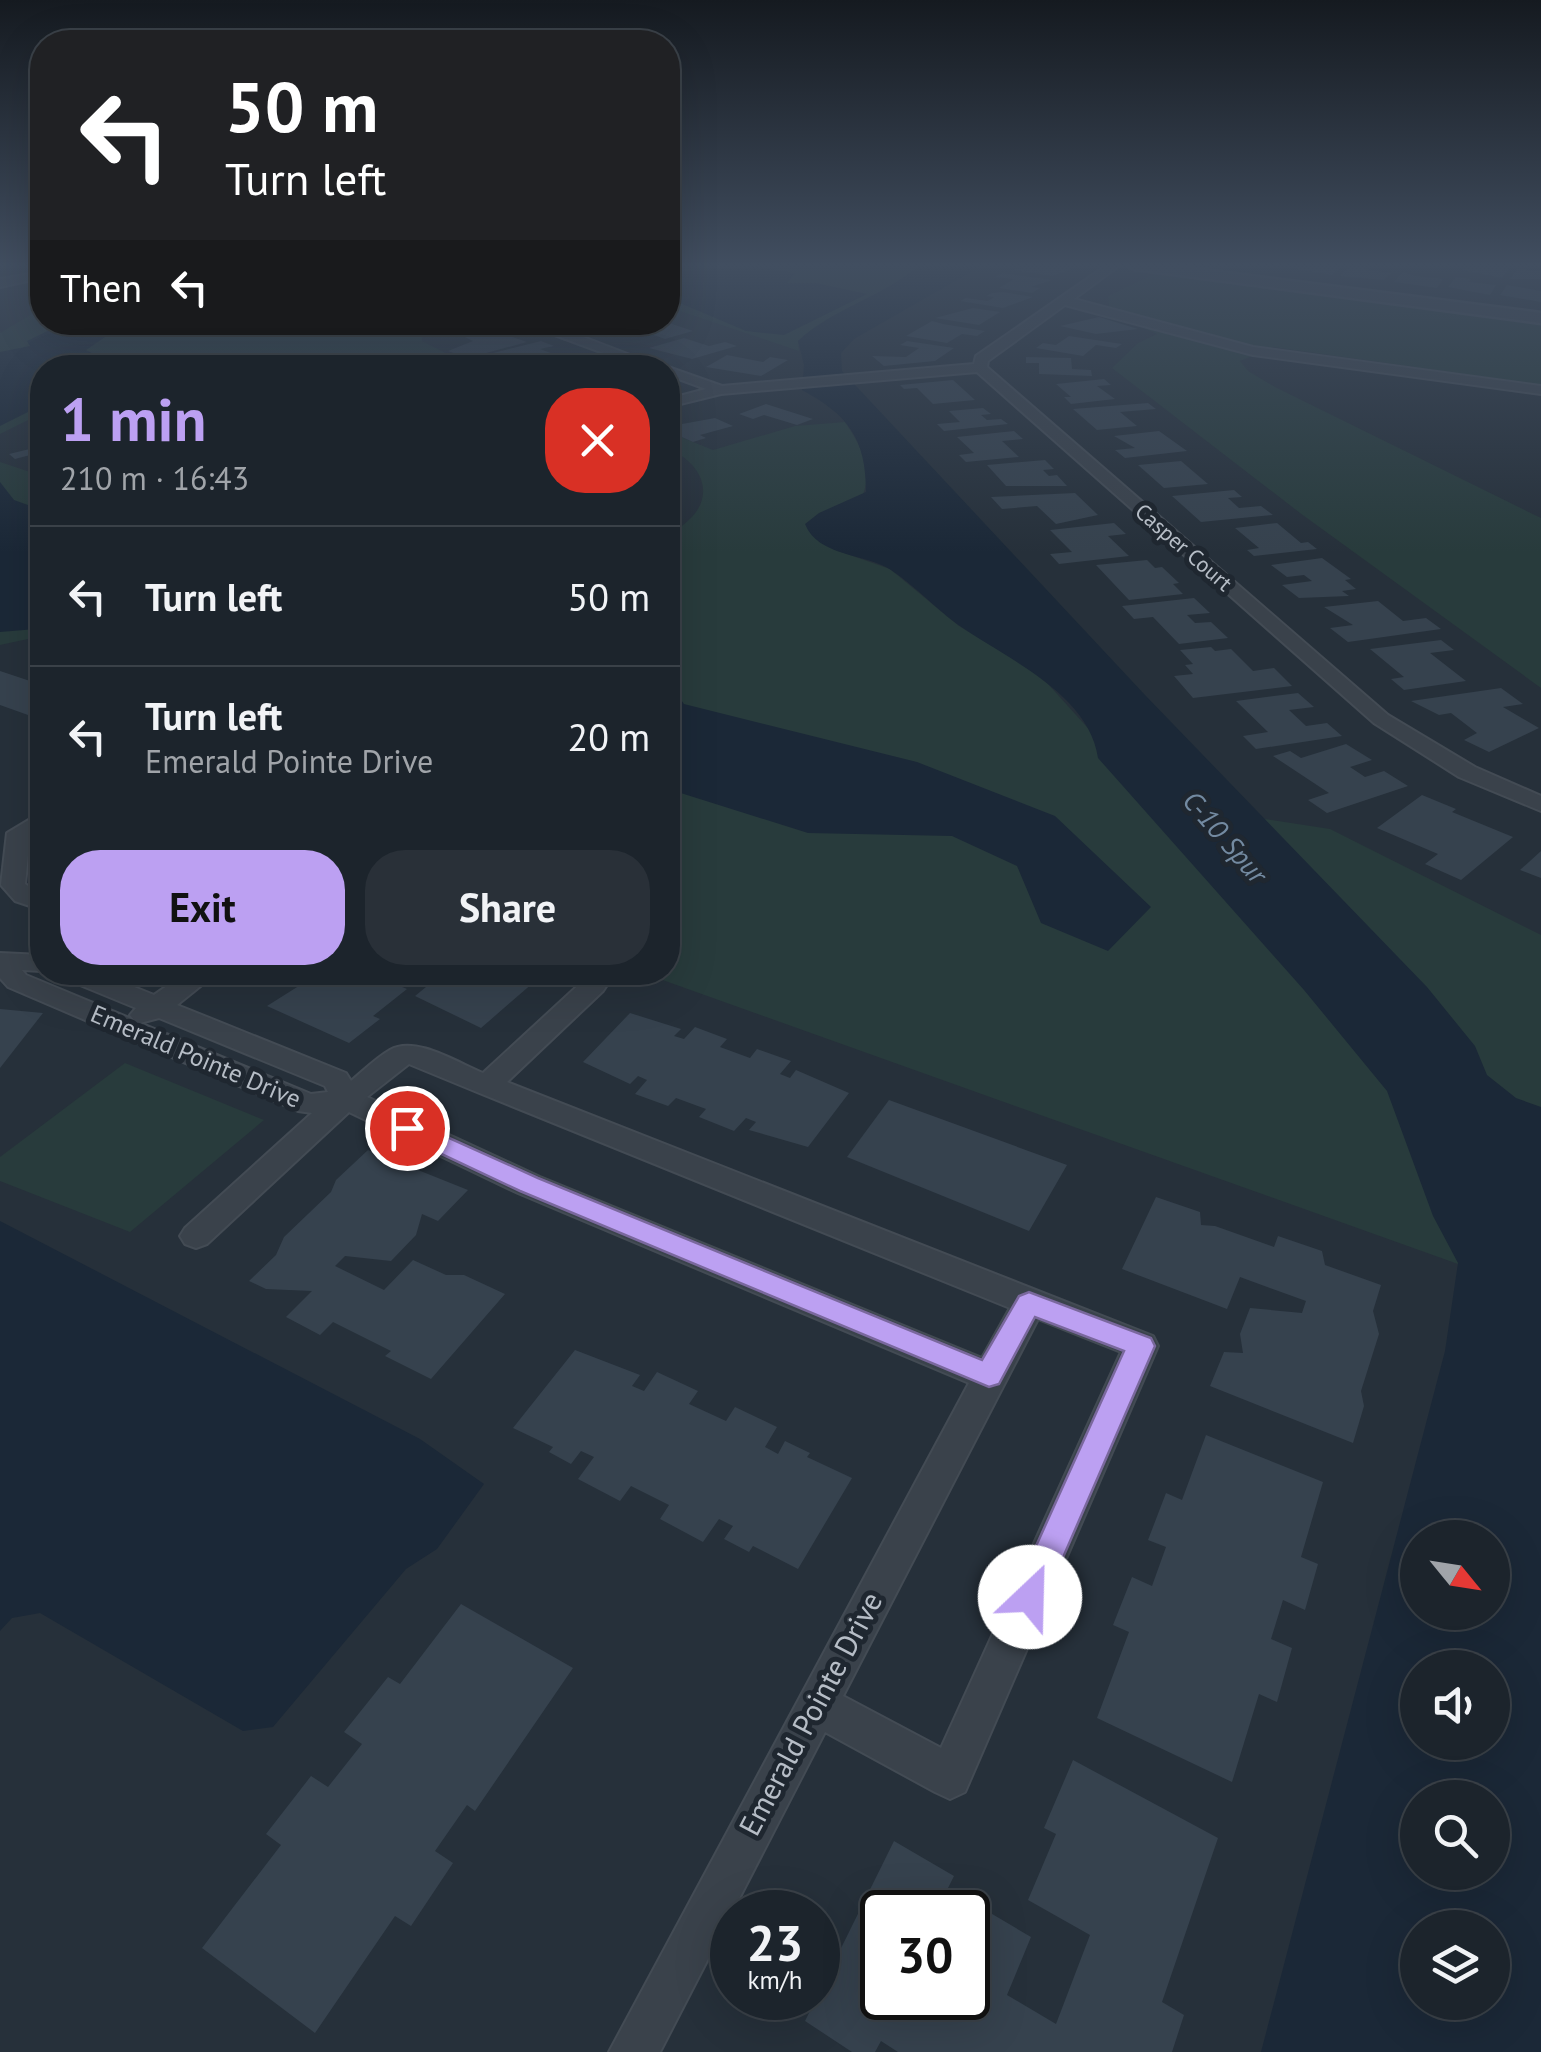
<!DOCTYPE html>
<meta charset="utf-8">
<style>
:root{--surface:#1c242c;--page:#293038;--text:#f1f3f6;--muted:#a0a4a9;--line:#3a4148;--accent:#bca0f2}
body{margin:0;font-family:"PT Sans",sans-serif;background:var(--page);color:var(--text);height:100vh;display:flex;flex-direction:column;font-size:38px;white-space:nowrap}
*{box-sizing:border-box;margin:0}
p{font-size:32px;color:var(--muted)}
.icon{flex:none;width:55px;height:55px;fill:none;stroke:currentColor;stroke-width:2;stroke-linecap:round;stroke-linejoin:round}
.map{position:relative;flex:1;overflow:hidden}
.details{position:absolute;left:30px;top:355px;width:650px;height:630px;display:flex;flex-direction:column;background:var(--surface);border-radius:40px;box-shadow:0 10px 40px #0002,0 0 0 2px var(--line)}
.details>*{flex:none}
.banner{position:absolute;left:30px;top:30px;width:650px;height:305px;border-radius:40px;box-shadow:0 10px 40px #0002,0 0 0 2px var(--line);background:#202124;color:#fff;overflow:hidden}
.needle{width:65px;rotate:120deg}
.controls{position:absolute;left:1400px;top:1520px;display:grid;gap:20px}
.controls a{display:grid;place-items:center;width:110px;height:110px;border-radius:50%;background:var(--surface);box-shadow:0 10px 40px #0002,0 0 0 2px var(--line);font-size:50px}
.speed{position:absolute;left:710px;top:1890px;display:flex;gap:20px;font-size:50px;font-weight:700;text-align:center}
.speed>*{display:grid;place-content:center;width:130px;height:130px;border-radius:50%;background:var(--surface);box-shadow:0 10px 40px #0002,0 0 0 2px var(--line);line-height:1}
.speed small{font-size:25px;font-weight:400}
.speed .limit{border:5px solid #111;border-radius:15px;background:#fff;color:#111}
.pin{position:absolute;display:grid;place-items:center;width:85px;height:85px;color:#fff;margin:-42px;border:5px solid #fff;border-radius:50%;box-shadow:0 2px 10px #0007}
.me{position:absolute;width:110px;margin:-55px;rotate:24deg;stroke-linejoin:round;filter:drop-shadow(0 0 8px #0008)}
.turn{display:flex;align-items:center;gap:35px;height:210px;padding:0 30px;font-size:45px}
.turn .icon{width:130px;height:130px;stroke-width:2.5}
.turn b{display:block;font-size:70px;line-height:85px}
.then{display:flex;align-items:center;height:95px;padding:0 30px;background:#0003;gap:20px;font-size:38px}
.round{display:grid;place-items:center;flex:none;width:105px;height:105px;border-radius:40px;background:var(--page)}
.overview{display:flex;align-items:center;justify-content:space-between;height:170px;padding:0 30px}
h1{font-size:60px;font-weight:600;line-height:75px;color:var(--accent)}
.cta{display:flex;gap:20px;margin-top:auto;padding:20px 30px}
.cta a{flex:1;height:115px;border-radius:40px;background:var(--accent);color:#111;font-size:40px;font-weight:600;line-height:115px;text-align:center}
.cta a+a{background:var(--page);color:var(--text)}
ul{padding:0;list-style:none}
li{display:flex;align-items:center;gap:30px;height:140px;padding:0 30px;border-top:2px solid var(--line)}
li div{flex:1}
li b{display:block;font-size:38px}
li em{font-style:normal}
.map>svg:first-child{display:block}
.green{fill:#283b3c}
.water{fill:#1b2837;fill-rule:evenodd}
.building{fill:#36424e;fill-rule:evenodd}
.lines{fill:none;stroke-linecap:round;stroke-linejoin:round}
.minor-casing{stroke:#434b54;stroke-width:4}
.tertiary-casing{stroke:#434b54;stroke-width:5}
.minor{fill:#3a424b;fill-rule:evenodd}
.tertiary{fill:#3a424b;fill-rule:evenodd}
.route{fill:#bca0f2;stroke:#7a689d;stroke-width:2.5}
.labels{text-anchor:middle;stroke-width:10;stroke-linejoin:round;paint-order:stroke}
.far-street-label{font-size:22px;fill:#b6bdc6;stroke:#1f2730}
.street-label{font-size:25px;fill:#b6bdc6;stroke:#1f2730}
.water-label{font-size:28px;font-style:italic;fill:#738aa1;stroke:#1f2730}
.near-street-label{font-size:30px;fill:#b6bdc6;stroke:#1f2730}
</style>
<div class="map">
<svg width="1541" height="2052" viewBox="0 0 1541 2052">
<rect width="100%" height="100%" fill="#26303a"/>
<g class="green">
<path d="M668,265H920C883,297 837,312 798,341L799,351L668,307Z"/>
<path d="M1156,273L1541,325V385L1273,347L1240,361L1248,371L1275,387L1541,518V688L1300,513L1112,368L1138,343L1157,334L1110,313L1108,296Z"/>
<path d="M42,308V322L427,323L421,328L422,341L465,363L487,367L42,368V413L0,434V333Z"/>
<path d="M845,422C884,479 864,496 833,549L890,569L959,626L1039,674L1095,736L1265,819L1330,829L1541,935V1276L1458,1264L643,973L668,972V549C671,529 685,527 696,512C715,485 693,458 668,449V432L713,450L795,426Z"/>
<path d="M0,462L42,476V636L0,645Z"/>
<path d="M125,1063L264,1120L130,1232L0,1181V1157Z"/>
</g>
<g class="water">
<path d="M920,265H983L854,339L841,353L842,371L1145,695L1427,987L1475,1046L1487,1075L1516,1098L1541,1107V2052H1261L1445,1351L1458,1263L1433,1216L1387,1091L1304,990L1098,758C1089,693 1005,658 957,624C934,607 914,585 891,570C865,553 818,557 805,524L819,513L866,492C866,438 848,415 802,390L804,365L798,341C833,308 883,297 920,265ZM1418,1538H1492V1612H1418ZM1418,1668H1492V1742H1418ZM1418,1798H1492V1872H1418ZM1418,1928H1492V2002H1418Z"/>
<path d="M758,267L795,273L787,283H816L867,294L784,335L746,331L668,298V271Z"/>
<path d="M77,322L106,332L108,335L86,350L118,367L42,368V405L0,426V352L30,346L27,341L62,324Z"/>
<path d="M0,482L14,500L42,510V624L36,629L0,632Z"/>
<path d="M668,682L684,704L917,762L1055,816L1151,907L1108,951L1041,923L1017,866L952,836L808,833L668,789Z"/>
<path d="M0,1221L420,1439L484,1484L437,1549L406,1569L273,1727L243,1731L40,1613L12,1618L0,1631Z"/>
</g>
<g class="building">
<path d="M1036,265H1063L1076,267L1053,276L1012,270Z"/>
<path d="M1295,265H1330L1342,266L1332,275L1291,268Z"/>
<path d="M1351,265L1366,267L1364,269L1391,273L1384,280L1340,276Z"/>
<path d="M1467,265H1498L1511,266L1502,278L1462,270Z"/>
<path d="M1517,269L1541,271V279H1510Z"/>
<path d="M1403,272L1416,276L1443,279L1437,288L1394,282Z"/>
<path d="M1002,273L1052,280L1031,287L1040,288L1032,293L999,288L1014,279L995,277Z"/>
<path d="M1456,277L1471,279L1469,282L1496,285L1490,295L1448,287Z"/>
<path d="M1507,285L1541,291V302L1500,295Z"/>
<path d="M992,293L1003,292L1033,297L1003,308L960,301L966,298L988,301L994,297L986,296Z"/>
<path d="M973,308L1000,312L979,325L935,318Z"/>
<path d="M1099,317L1138,329L1096,334L1060,326Z"/>
<path d="M932,321L943,324L985,331L977,336L962,334L947,343L906,336Z"/>
<path d="M638,322H666L693,331L665,339L640,330L627,334L613,329Z"/>
<path d="M511,329L512,337L527,342L468,358L448,351L473,341L465,337L466,330Z"/>
<path d="M1069,336L1122,344L1116,348L1096,345L1083,356L1036,348L1043,343L1056,345Z"/>
<path d="M684,338L709,346L725,342L737,346L692,359L649,348Z"/>
<path d="M541,341L554,346L540,349L564,358L530,368H506L522,362L489,354Z"/>
<path d="M907,341L954,348L935,361L884,366L872,356L906,357L919,348L900,345Z"/>
<path d="M727,355L763,362L770,357L788,360L761,376L706,367Z"/>
<path d="M1026,357L1071,358L1072,369L1091,370L1092,376L1039,374V363H1026Z"/>
<path d="M1104,379L1111,385L1097,386L1115,399L1071,404L1064,397H1071L1056,384Z"/>
<path d="M953,380L975,400L933,404L917,388L904,389L900,385Z"/>
<path d="M1148,403L1156,409L1120,412L1137,426L1097,430L1073,409Z"/>
<path d="M766,404L813,419L797,425L764,415L753,419L739,414Z"/>
<path d="M983,408L991,414L981,415L987,420L1001,419L1008,424L944,431L937,424L960,422L949,411Z"/>
<path d="M668,417L682,424L715,418L733,426L700,435L706,438L693,442L668,431Z"/>
<path d="M1014,431L1023,439L1002,441L1019,457L966,462L959,455L974,453L957,437Z"/>
<path d="M1159,431L1187,451L1125,458L1115,450L1135,448L1114,436Z"/>
<path d="M42,446V460L34,454L15,459L9,454Z"/>
<path d="M1045,460L1054,469L1043,470L1049,476L1057,475L1067,486H1006L987,465Z"/>
<path d="M1181,461L1208,484L1164,488L1138,465Z"/>
<path d="M1234,490L1242,497L1228,498L1239,508L1261,506L1273,515L1201,522L1172,496Z"/>
<path d="M1075,493L1098,515L1056,524L1037,506L1002,509L991,497Z"/>
<path d="M1114,523L1126,534L1108,536L1129,556L1059,564L1050,554L1072,552L1050,530Z"/>
<path d="M1277,523L1301,543L1308,542L1317,549L1254,556L1247,550L1259,548L1235,528Z"/>
<path d="M1322,558L1351,579L1345,580L1356,589L1342,591L1349,596L1299,598L1282,585L1312,581L1304,575L1287,577L1271,565Z"/>
<path d="M1147,560L1155,568L1162,567L1179,583L1173,584L1183,594L1129,600L1096,565Z"/>
<path d="M1194,598L1210,613L1187,615L1195,623L1211,622L1228,638L1179,644L1153,617L1134,619L1122,606Z"/>
<path d="M1378,601L1403,621L1426,618L1441,629L1348,642L1330,628L1353,625L1324,607Z"/>
<path d="M1441,640L1454,650L1430,653L1466,681L1404,690L1391,679L1404,677L1370,649Z"/>
<path d="M1211,647L1215,651L1231,649L1253,671L1274,668L1292,686L1193,698L1174,676L1193,674L1185,665L1193,664L1180,650Z"/>
<path d="M0,671L42,685V720L0,705Z"/>
<path d="M1501,688L1523,704L1503,707L1539,728L1489,752L1464,740L1477,733L1451,713L1439,715L1411,701Z"/>
<path d="M1298,693L1314,707L1289,710L1306,726L1327,723L1342,736L1256,749L1243,736L1268,732L1236,701Z"/>
<path d="M1346,744L1372,760L1350,767L1365,777L1384,771L1408,786L1327,813L1308,800L1329,793L1273,756L1290,751L1301,758Z"/>
<path d="M1422,795L1456,809L1452,812L1513,837L1461,880L1425,864L1438,854L1377,828Z"/>
<path d="M1541,851V878L1520,870Z"/>
<path d="M321,972H383L378,977L407,989L373,1016L380,1019L349,1043L267,1006Z"/>
<path d="M424,972H532L541,976L481,1028L415,996L437,978Z"/>
<path d="M0,1009L43,1013L0,1068Z"/>
<path d="M630,1013L681,1029L674,1036L684,1039L695,1027L727,1039L720,1047L750,1058L757,1049L791,1061L780,1074L790,1078L796,1070L849,1093L808,1147L749,1130L756,1122L746,1118L734,1131L699,1117L706,1109L676,1098L668,1106L635,1094L647,1080L638,1076L630,1084L583,1062Z"/>
<path d="M889,1100L1067,1165L1029,1231L847,1157Z"/>
<path d="M368,1150L468,1190L438,1221L422,1214L416,1235L391,1261L345,1256L335,1266L384,1290L413,1260L446,1275H464L505,1294L431,1379L385,1356L391,1351L333,1322L320,1335L286,1317L312,1291L266,1289L249,1281L276,1255L284,1237L331,1192L336,1180Z"/>
<path d="M1156,1197L1200,1212L1201,1225L1215,1226L1274,1247L1278,1236L1322,1251L1325,1265L1381,1285L1373,1311L1379,1334L1361,1391L1364,1406L1353,1443L1210,1386L1224,1352L1243,1353L1240,1334L1250,1308L1302,1313L1306,1301L1240,1277L1227,1309L1122,1269Z"/>
<path d="M575,1350L640,1375L632,1386L644,1391L657,1372L698,1391L689,1404L726,1421L735,1407L777,1427L765,1447L778,1454L785,1441L810,1453L807,1457L852,1478L798,1569L753,1546L749,1552L724,1539L733,1526L719,1519L703,1542L660,1519L669,1505L631,1486L620,1501L578,1479L594,1457L581,1451L571,1464L549,1452L553,1447L513,1428Z"/>
<path d="M1206,1435L1323,1482L1301,1557L1318,1564L1305,1610L1283,1600L1271,1639L1292,1648L1277,1702L1259,1694L1232,1782L1097,1718L1129,1632L1113,1625L1132,1577L1152,1586L1166,1547L1148,1540L1166,1493L1182,1500Z"/>
<path d="M461,1604L573,1668L475,1811L467,1805L435,1851L453,1863L411,1926L395,1916L315,2033L202,1948L281,1845L266,1834L311,1776L328,1787L362,1744L344,1732L388,1677L400,1684Z"/>
<path d="M1073,1760L1218,1838L1162,2002L1184,2015L1172,2052H898L881,2041L875,2052H852L805,2021L894,1841L954,1876L948,1888L1031,1937L1007,1995L1056,2024L1090,1935L1028,1900L1056,1834L1044,1828ZM882,1912H968V1998H882Z"/>
</g>
<g class="lines">
<g class="minor-casing">
<g id="minor">
<path d="M1107,265H1120L1074,299L1253,347L1541,386V394L1253,355L1065,305L988,361L987,367L1388,715L1475,767L1541,796V811L1459,777L1374,723L977,372L721,394L668,407V399L706,389L668,375V367L722,386L974,364L976,356Z"/>
<path d="M42,272V278L0,287V279Z"/>
<path d="M544,325H552L664,368H644L544,331Z"/>
<path d="M42,812V829L30,836L25,884L42,895V910L15,901L1,885L7,833Z"/>
<path d="M0,953L42,955V971L22,970L26,975L134,1020L130,1015L136,1008L63,978L59,972H97L154,995L187,972H218L177,1005L346,1073L351,1081C363,1071 376,1058 390,1050C415,1035 458,1063 483,1073L585,979H603L607,985L603,991L507,1082L1153,1336L1158,1346L965,1792L950,1799L935,1792L825,1732L660,2052H609L969,1383L518,1193L349,1112L207,1244L196,1248L185,1244L180,1236L185,1228L312,1113L298,1111L8,987L0,978ZM159,1018L325,1086L328,1092L311,1094L140,1023ZM409,1064L477,1092L1010,1308L982,1358L540,1177L367,1097ZM1038,1319L1121,1352L941,1748L843,1696Z"/>
</g>
</g>
<g class="tertiary-casing">
<path id="tertiary" d="M1127,265H1165L1541,313V323L1134,269Z"/>
</g>
<use href="#minor" class="minor"/>
<use href="#tertiary" class="tertiary"/>
</g>
<linearGradient id="sky" x2="0" y2="1"><stop stop-color="#151a20"/><stop offset="0.48" stop-color="#414e60"/><stop offset="1" stop-color="#414e60" stop-opacity="0"/></linearGradient>
<rect width="1541" height="552" fill="url(#sky)"/>
<path class="route" d="M407,1119L538,1178L982,1360L1019,1296L1029,1292L1151,1338L1155,1346L1041,1608L1030,1612L1018,1608L1013,1597L1124,1351L1035,1317L999,1384L989,1387L520,1191L399,1134L395,1128L399,1121Z"/>
<g class="labels">
<g class="far-street-label">
<text transform="translate(1184 547) rotate(41)" y="8">Casper Court</text>
</g>
<g class="street-label">
<text transform="translate(196 1056) rotate(23)" y="9">Emerald Pointe Drive</text>
</g>
<g class="water-label">
<text transform="translate(1225 837) rotate(49)" y="10">C-10 Spur</text>
</g>
<g class="near-street-label">
<text transform="translate(811 1714) rotate(-62)" y="10">Emerald Pointe Drive</text>
</g>
</g>
</svg>
<div class="controls">
<a><svg class="needle" viewBox="-14 -14 28 28"><path d="M0-13l5 13h-10z" fill="#e53935"/><path d="M0 13l5-13h-10z" fill="#a0a4a9"/></svg></a>
<a><svg class="icon" aria-label="sound" viewBox="0 0 24 24"><path d="M4 9h4l5-4v14l-5-4H4zM17 9q2 3 0 6"/></svg></a>
<a><svg class="icon" aria-label="search" viewBox="0 0 24 24"><circle cx="10" cy="10" r="6"/><path d="M15 15l6 6"/></svg></a>
<a><svg class="icon" aria-label="layers" viewBox="0 0 24 24"><path d="M12 4l9 5-9 5-9-5zM3 14l9 5 9-5"/></svg></a>
</div>
<div class="speed"><div>23<small>km/h</small></div><div class="limit">30</div></div>
<div class="pin" style="left:407px;top:1128px;background:#d93025"><svg class="icon" aria-label="arrive" viewBox="0 0 24 24"><path d="M6 21V4h12l-3 4 3 4H6"/></svg></div>
<svg class="me" style="left:1030px;top:1597px" viewBox="-20 -20 40 40"><circle r="19" fill="#fff"/><path d="M0-13L10 11 0 6-10 11z" fill="#bca0f2"/></svg>
<div class="banner">
<div class="turn"><svg class="icon" aria-label="left" viewBox="0 0 24 24"><path d="M17 20v-9H6M10 6l-5 5 5 5"/></svg><div><b>50 m</b>Turn left</div></div>
<div class="then">Then<svg class="icon" aria-label="left" viewBox="0 0 24 24"><path d="M17 20v-9H6M10 6l-5 5 5 5"/></svg></div>
</div>
<section class="details">
<div class="overview"><div><h1>1 min</h1><p>210 m · 16:43</p></div><a class="round" style="background:#d93025;color:#fff"><svg class="icon" aria-label="close" viewBox="0 0 24 24"><path d="M6 6l12 12M18 6L6 18"/></svg></a></div>
<ul>
<li><svg class="icon" aria-label="left" viewBox="0 0 24 24"><path d="M17 20v-9H6M10 6l-5 5 5 5"/></svg><div><b>Turn left</b></div><em>50 m</em></li>
<li><svg class="icon" aria-label="left" viewBox="0 0 24 24"><path d="M17 20v-9H6M10 6l-5 5 5 5"/></svg><div><b>Turn left</b><p>Emerald Pointe Drive</p></div><em>20 m</em></li>
</ul>
<div class="cta"><a>Exit</a><a>Share</a></div>
</section>
</div>
